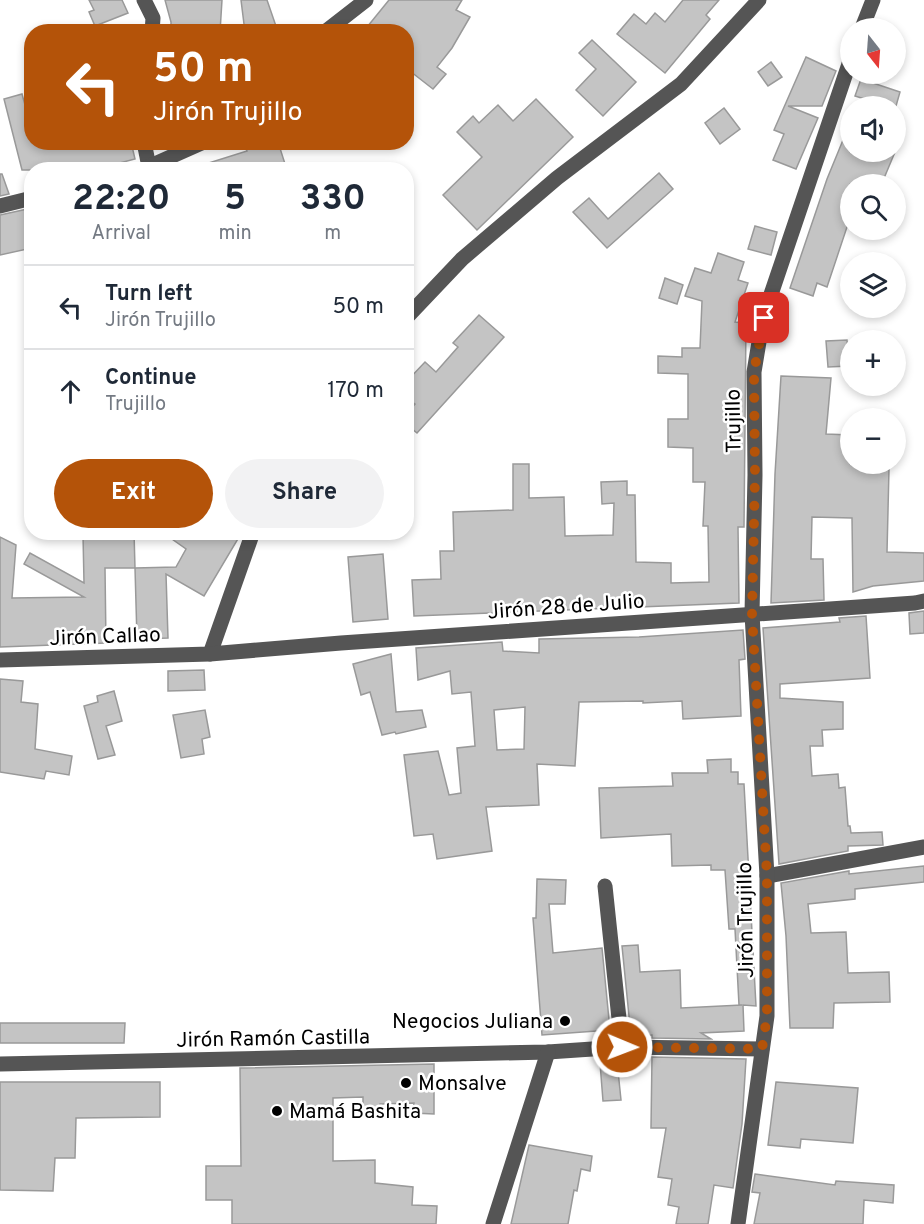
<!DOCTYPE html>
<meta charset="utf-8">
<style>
:root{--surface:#fff;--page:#f2f2f3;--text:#1f2937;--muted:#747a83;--line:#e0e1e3;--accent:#b45309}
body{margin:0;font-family:Overpass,sans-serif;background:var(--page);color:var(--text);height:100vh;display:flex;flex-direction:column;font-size:22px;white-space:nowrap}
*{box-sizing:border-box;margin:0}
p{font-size:20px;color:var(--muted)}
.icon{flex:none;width:33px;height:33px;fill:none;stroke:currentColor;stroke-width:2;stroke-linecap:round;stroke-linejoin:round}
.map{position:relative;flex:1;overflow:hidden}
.details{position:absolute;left:24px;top:162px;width:390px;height:378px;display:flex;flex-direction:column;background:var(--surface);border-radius:24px;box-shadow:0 3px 9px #0003}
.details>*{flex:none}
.guide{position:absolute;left:24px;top:24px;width:390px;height:126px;border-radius:24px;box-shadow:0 3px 9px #0003;background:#b45309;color:#fff;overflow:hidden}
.needle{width:39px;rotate:163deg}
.tools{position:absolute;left:840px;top:18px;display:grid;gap:12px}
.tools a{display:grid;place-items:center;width:66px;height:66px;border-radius:50%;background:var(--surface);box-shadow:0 3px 9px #0003;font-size:30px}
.pin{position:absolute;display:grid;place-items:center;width:51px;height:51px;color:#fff;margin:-26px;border-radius:12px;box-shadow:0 3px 9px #0006}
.me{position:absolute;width:66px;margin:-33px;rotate:91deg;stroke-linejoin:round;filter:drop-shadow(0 0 4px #0008)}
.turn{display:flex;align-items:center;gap:21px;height:126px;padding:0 30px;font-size:27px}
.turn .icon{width:78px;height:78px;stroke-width:2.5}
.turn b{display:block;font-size:42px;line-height:51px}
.eta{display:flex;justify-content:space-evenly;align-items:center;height:102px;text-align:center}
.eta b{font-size:36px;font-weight:700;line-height:42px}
.cta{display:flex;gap:12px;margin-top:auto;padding:12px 30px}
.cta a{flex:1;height:69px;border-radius:36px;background:var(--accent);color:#fff;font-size:24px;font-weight:700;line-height:69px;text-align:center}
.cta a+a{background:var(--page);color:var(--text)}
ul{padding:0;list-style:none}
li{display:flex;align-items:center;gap:18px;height:84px;padding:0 30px;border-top:2px solid var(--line)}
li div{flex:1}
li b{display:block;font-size:22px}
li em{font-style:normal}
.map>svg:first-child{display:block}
.building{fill:#c4c4c4;stroke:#999;stroke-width:1.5;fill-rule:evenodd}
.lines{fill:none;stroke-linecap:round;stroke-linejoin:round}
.minor{stroke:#555;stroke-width:15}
.route{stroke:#b45309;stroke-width:10;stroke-dasharray:0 18}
.poi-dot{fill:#000;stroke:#fff;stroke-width:2}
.labels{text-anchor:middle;stroke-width:5;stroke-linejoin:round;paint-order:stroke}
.street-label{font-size:21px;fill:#000;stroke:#fff}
.poi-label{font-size:21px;fill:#000;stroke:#fff;text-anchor:start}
</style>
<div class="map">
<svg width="924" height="1224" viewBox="0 0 924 1224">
<rect width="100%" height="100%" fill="#fff"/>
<g class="building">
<path d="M89,0H122L128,13L95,26L89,12L94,10Z"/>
<path d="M165,0H222L220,32H171V22Z"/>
<path d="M241,0H267L278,32H245Z"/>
<path d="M389,0H462L456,10L470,17L452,48L437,67L446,74L433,89L406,68V32H363Z"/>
<path d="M683,0H719L706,15L710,19L665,73L617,34L634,14L646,24L655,13L665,22Z"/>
<path d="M592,40L636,82L603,116L576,90L596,69L579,53Z"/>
<path d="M806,57L836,71L822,106H788L818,118L796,169L773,160L784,134L774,130Z"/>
<path d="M771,62L782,77L768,86L758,72Z"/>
<path d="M861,79L900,92L896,106H887L855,96Z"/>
<path d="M22,94L32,130V142H69L70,146L82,142H131L135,159L93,170H22L4,99Z"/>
<path d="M536,99L573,137L477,230L443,195L482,157L457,132L473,116L479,123L498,105L513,121Z"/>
<path d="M724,108L740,129L720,144L705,123Z"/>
<path d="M850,123V152H895L882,183L850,184V218L827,287L817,283L813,296L790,288L827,179Z"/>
<path d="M244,142H278L286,167L279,170H199V166L247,151Z"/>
<path d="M659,173L673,189L607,248L573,212L589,198L608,219Z"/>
<path d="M0,174H2L9,194L0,196Z"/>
<path d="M32,208V248L0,255V215Z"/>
<path d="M755,226L777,232L771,255L748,249Z"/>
<path d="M718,253L744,262L738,280L748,283L735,322L746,323L744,527H738L739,603L414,616L412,580L441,579L440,551H454L453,512L513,510V464H529V498L564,497L565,536L613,535L614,503L602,504L601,482L627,481V495H635L636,562L671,563V583L709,582L708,526H703L705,482H693V448L668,447V419H688V374L658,373V356L682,357V348H700L702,301L685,296L695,268L711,273Z"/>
<path d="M665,278L683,285L677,304L659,298Z"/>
<path d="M479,315L504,337L417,433L406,424V414L415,404L406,397V382L425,362L436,372L458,347L453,343Z"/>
<path d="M847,340L849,366L828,367L826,341Z"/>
<path d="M781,376L831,378L826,434L850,435V464H873V469H889L887,552L924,553V581L873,586L853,592L852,518L812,517L811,559H823L824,600L771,603L775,474Z"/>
<path d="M105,532H134L135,568H105L106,643L0,647V537L16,545L12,598L84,597L24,564L30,553L84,583L83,535L105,534Z"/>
<path d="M162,532H242L204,596L166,574L168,638L137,639L135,568L176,567L186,549Z"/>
<path d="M383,554L388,619L353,622L348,557Z"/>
<path d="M924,611V633L910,634L909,613Z"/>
<path d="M866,616L870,678L780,684V698L843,702V729L822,730L823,746H810L812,776L838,774L839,788L845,787L848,826H850L851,833L882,832L883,845L848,846V851L779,864L763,628L840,622L839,618Z"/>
<path d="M743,630L745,659L739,660L741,716L683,719L682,701L643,703V701L579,702L575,766L537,764L539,805L486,807L492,851L437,859L433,834L414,836L404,755L438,751L449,795L461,793L457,748L475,746L471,692L452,694L450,671L418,680L416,648L502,642L503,651L539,653V639L639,637ZM525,707L524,749L497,750L494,710Z"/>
<path d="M391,654L396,712L422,710L426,727L396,734L395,732L382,735L370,692L361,695L353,664Z"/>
<path d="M204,670L205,690L168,691V671Z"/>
<path d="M0,679L23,681L21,702L38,704L35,749L72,756L69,775L46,771L44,779L0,772Z"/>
<path d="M114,691L122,721L106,726L115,755L98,759L84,706L98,702L97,696Z"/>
<path d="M205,710L210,737L202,739L204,754L181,758L173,715Z"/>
<path d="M731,759V772H738V784H744L756,1006L743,1005L744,1031L701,1033L711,1039L652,1038V1035L631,1036L622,946L638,945L640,972L680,970L681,1008L742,1005H739L735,929H729L725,870H711V865L672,866L671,834L601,838L599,788L673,786L672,773H708L707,760Z"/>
<path d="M924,866V882L855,889V899L808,904L811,933L846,932L848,973L889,972L890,1002L834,1003L833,1028H790L786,936L781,883L849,871V874Z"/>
<path d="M537,879L566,880L565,904H549L553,953L602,948L610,1030L542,1035L533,918H536Z"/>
<path d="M0,1023H125L124,1043H0Z"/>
<path d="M652,1057L746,1059L742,1124L733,1188L714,1185L708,1224H676L679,1207L668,1205L672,1179L658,1177L666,1128H651Z"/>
<path d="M617,1061L621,1100L603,1101L600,1063Z"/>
<path d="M434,1064V1114L413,1113L414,1103L380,1104L379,1113H363V1097L333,1098V1161L375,1160V1183L413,1187L412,1205L437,1206L436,1224H232V1200H206V1166H241L240,1068Z"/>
<path d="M0,1082H160V1117L76,1118L75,1158H55L53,1191L0,1190Z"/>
<path d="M776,1082L858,1088L853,1143L801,1139L800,1148L768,1145Z"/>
<path d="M529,1145L592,1156L590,1171L581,1169L577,1191L574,1190L568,1224H511Z"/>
<path d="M755,1174L835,1185L836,1181L894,1185L893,1203L864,1200L863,1224H754L760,1193L752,1192Z"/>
</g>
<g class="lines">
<g class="minor">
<path d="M144,0L153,18L152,32"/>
<path d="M862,28L873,0"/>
<path d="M325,32L366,0"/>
<path d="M144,142L149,167"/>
<path d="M141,170L204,142"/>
<path d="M0,206L32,198"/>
<path d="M406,318L462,259L557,178L681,84L759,0"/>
<path d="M210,654L253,532"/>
<path d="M0,660L210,654L341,643L915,603L924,601"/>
<path d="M767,876L924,847"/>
<path d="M605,886L622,1047"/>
<path d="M0,1064L548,1052L622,1047L762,1049"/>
<path d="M493,1224L548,1052"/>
<path d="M738,1224L767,1016V876L752,614L755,475L754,372L763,318L850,61"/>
</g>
</g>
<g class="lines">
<path class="route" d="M622,1047L762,1049L767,1016V876L752,614L755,475L754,372L764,318"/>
</g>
<g class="poi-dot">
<circle cx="565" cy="1021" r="6"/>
<circle cx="406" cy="1083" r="6"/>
<circle cx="277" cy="1111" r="6"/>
</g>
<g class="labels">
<g class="street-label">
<text transform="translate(733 421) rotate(-91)" y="7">Trujillo</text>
<text transform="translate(566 606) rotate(-4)" y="7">Jirón 28 de Julio</text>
<text transform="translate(105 636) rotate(-2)" y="7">Jirón Callao</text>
<text transform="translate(745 920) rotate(-91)" y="7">Jirón Trujillo</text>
<text transform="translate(273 1038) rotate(-1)" y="7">Jirón Ramón Castilla</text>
</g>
<g class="poi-label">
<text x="553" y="1028" text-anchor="end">Negocios Juliana</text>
<text x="418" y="1090">Monsalve</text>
<text x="289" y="1118">Mamá Bashita</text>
</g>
</g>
</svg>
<div class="tools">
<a><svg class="needle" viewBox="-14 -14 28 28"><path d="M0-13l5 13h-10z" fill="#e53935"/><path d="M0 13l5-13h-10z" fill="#747a83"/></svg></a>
<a><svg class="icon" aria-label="sound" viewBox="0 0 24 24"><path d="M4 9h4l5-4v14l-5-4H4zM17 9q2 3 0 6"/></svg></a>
<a><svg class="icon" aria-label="search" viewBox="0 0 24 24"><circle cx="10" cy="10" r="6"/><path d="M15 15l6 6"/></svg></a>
<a><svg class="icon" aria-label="layers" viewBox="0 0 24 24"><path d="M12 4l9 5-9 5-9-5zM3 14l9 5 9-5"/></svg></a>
<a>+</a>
<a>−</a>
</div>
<div class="pin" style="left:764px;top:318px;background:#d93025"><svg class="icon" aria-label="arrive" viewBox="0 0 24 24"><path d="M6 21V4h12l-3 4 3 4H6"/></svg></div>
<svg class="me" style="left:622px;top:1047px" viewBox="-20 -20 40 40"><circle r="17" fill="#b45309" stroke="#fff" stroke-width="3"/><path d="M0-11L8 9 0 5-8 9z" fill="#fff"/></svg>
<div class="guide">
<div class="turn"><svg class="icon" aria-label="left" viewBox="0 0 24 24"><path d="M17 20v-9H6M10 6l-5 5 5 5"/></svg><div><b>50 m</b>Jirón Trujillo</div></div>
</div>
<section class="details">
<div class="eta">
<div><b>22:20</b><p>Arrival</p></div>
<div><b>5</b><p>min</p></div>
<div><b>330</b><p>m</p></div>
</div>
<ul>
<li><svg class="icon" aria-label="left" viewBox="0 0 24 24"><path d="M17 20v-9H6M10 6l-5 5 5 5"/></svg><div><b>Turn left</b><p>Jirón Trujillo</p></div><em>50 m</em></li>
<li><svg class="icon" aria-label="ahead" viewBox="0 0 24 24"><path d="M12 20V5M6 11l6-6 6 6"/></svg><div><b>Continue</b><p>Trujillo</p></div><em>170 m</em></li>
</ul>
<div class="cta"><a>Exit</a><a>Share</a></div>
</section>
</div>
